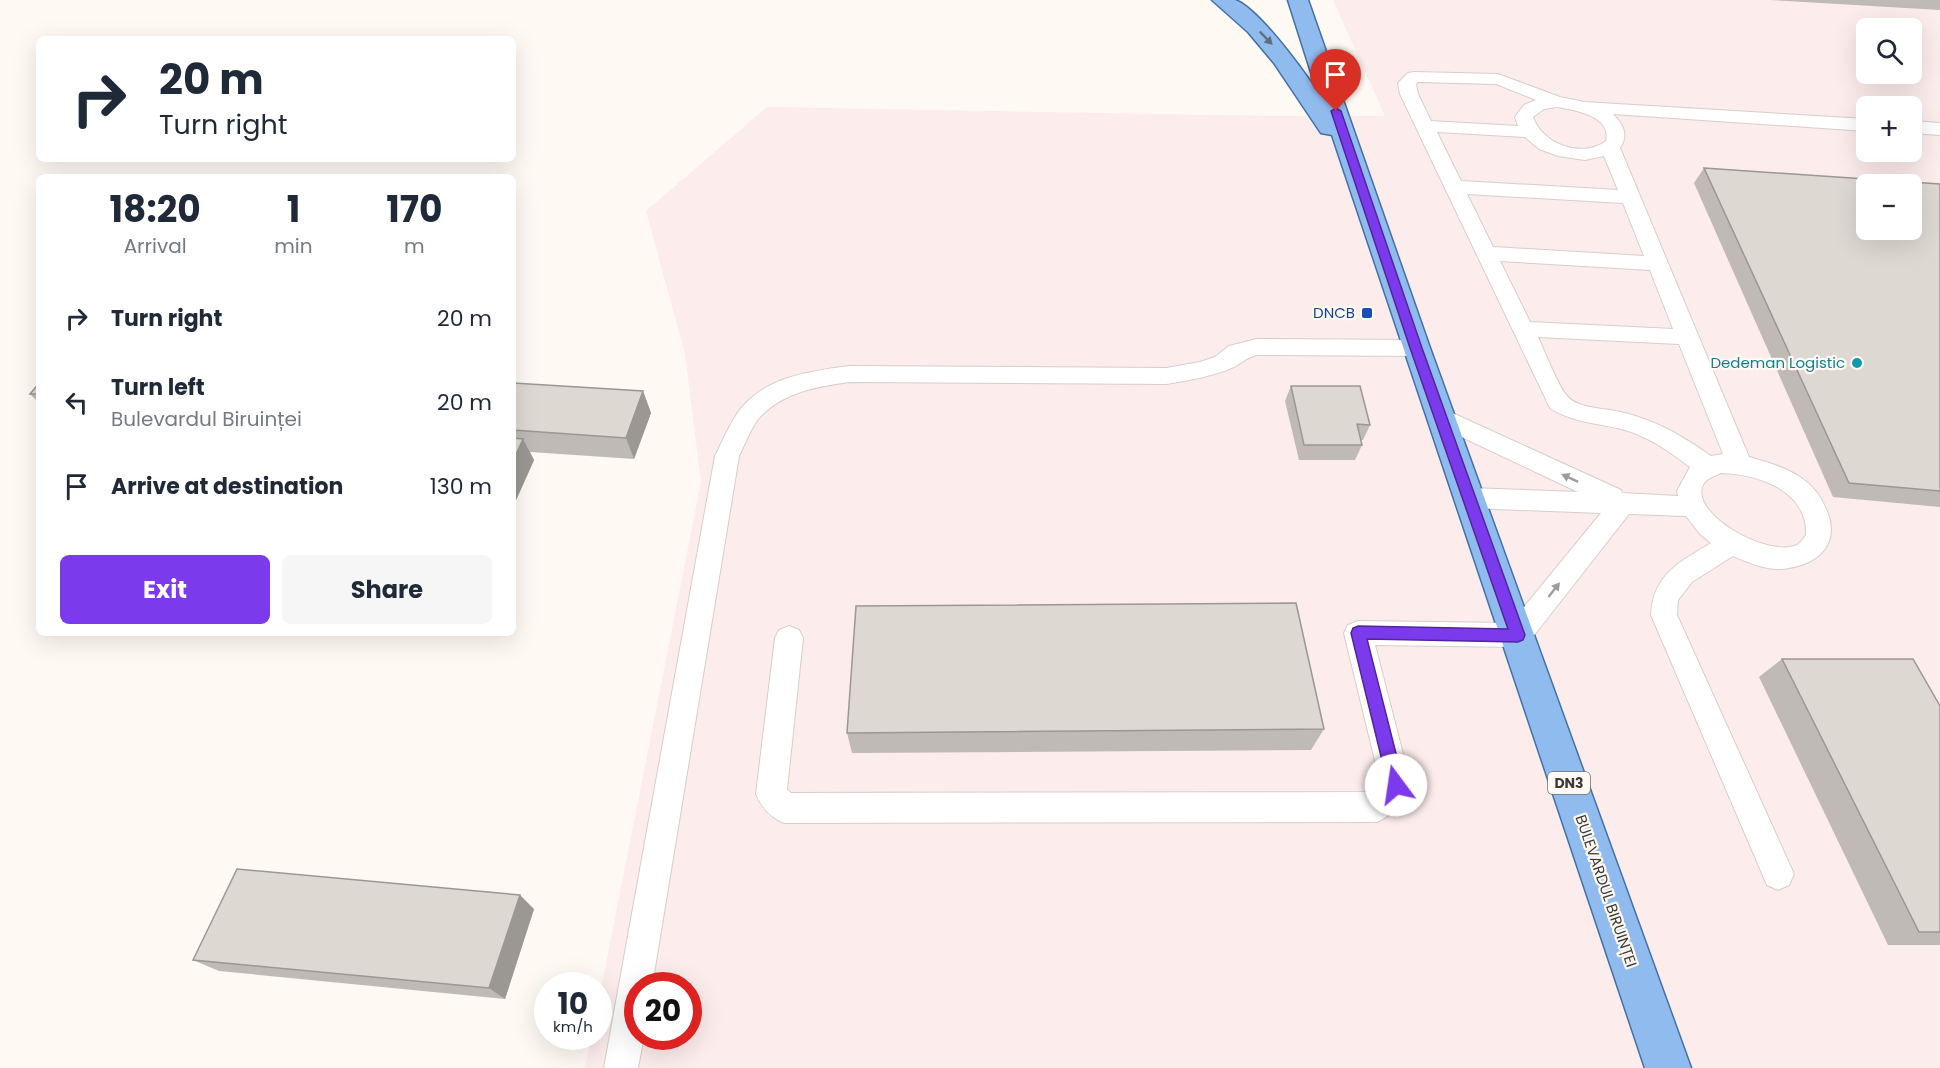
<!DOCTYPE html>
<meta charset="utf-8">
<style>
:root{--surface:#fff;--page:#f6f6f7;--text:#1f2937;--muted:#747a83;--accent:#7c3aed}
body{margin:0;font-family:Poppins,sans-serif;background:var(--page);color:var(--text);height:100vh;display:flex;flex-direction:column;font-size:22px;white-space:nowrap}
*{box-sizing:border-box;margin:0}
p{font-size:20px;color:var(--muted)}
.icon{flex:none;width:33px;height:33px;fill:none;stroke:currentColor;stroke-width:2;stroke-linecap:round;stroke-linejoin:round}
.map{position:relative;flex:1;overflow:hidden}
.side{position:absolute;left:36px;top:174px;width:480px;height:462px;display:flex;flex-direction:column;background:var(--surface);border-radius:9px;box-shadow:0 6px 24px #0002}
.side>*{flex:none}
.guide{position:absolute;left:36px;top:36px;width:480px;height:126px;border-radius:9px;box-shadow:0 6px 24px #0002;background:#fff;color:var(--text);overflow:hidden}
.buttons{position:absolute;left:1856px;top:18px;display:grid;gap:12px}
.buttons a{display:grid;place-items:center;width:66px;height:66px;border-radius:9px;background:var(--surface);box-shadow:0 6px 24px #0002;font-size:30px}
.speed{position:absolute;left:534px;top:972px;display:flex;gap:12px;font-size:30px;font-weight:700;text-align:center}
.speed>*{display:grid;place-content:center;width:78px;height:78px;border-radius:50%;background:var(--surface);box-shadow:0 6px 24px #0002;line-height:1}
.speed small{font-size:15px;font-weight:400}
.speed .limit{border:9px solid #d22;background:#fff;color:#111}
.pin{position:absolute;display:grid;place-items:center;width:51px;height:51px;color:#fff;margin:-62px -26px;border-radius:50% 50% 50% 0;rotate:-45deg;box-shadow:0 0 6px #0007}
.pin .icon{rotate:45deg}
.me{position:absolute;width:66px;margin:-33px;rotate:346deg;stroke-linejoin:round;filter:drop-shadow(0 0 4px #0008)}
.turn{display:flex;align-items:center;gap:21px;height:126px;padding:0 24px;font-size:27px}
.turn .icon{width:78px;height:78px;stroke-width:2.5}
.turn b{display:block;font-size:42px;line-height:51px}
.eta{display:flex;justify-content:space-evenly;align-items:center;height:102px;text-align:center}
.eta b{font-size:36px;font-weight:700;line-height:42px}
.cta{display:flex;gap:12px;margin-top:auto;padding:12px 24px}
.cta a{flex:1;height:69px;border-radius:9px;background:var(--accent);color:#fff;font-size:24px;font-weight:700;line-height:69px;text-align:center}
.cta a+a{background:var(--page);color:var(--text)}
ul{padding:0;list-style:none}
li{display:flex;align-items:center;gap:18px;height:84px;padding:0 24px}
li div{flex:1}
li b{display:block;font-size:22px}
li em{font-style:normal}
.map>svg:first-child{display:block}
.industrial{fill:#fceceb;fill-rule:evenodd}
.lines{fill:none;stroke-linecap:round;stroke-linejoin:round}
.service-casing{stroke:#d5cfc9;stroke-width:2}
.primary-casing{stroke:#4271a6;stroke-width:3}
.service{fill:#fff;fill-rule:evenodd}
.primary{fill:#90bbee;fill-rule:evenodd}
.wall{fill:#bfbab5}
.shaded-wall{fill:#9b9793}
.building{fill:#ded8d2;stroke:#9b9793;stroke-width:1.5;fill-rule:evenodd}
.oneway{fill:#5e6e80}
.oneway2{fill:#9e9c9b}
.route{fill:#7c3aed;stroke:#51269a;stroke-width:1.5}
.transit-dot{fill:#1a4fb4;stroke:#fff9f3;stroke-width:2}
.culture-dot{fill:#0f9aa8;stroke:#fff9f3;stroke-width:2}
.labels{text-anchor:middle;stroke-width:4.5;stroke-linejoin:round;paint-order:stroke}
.shield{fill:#fff9f3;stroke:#76736f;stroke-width:1.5}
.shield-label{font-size:14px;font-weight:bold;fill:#3c3a37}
.transit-label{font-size:15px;fill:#164399;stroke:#fff9f3;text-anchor:end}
.culture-label{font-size:15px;fill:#0d838f;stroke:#fff9f3;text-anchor:end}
.street-label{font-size:15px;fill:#3c3a37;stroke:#fff9f3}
</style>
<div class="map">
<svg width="1940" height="1068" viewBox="0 0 1940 1068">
<rect width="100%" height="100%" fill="#fff9f3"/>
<path class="industrial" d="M1333,0H1940V1068H585L591,1037L598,1036L599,999L701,482L685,354L646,211L767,107L1269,116H1385ZM1866,28H1911V74H1866ZM1866,106H1911V152H1866ZM1866,184H1911V230H1866ZM638,986H688V1036H638Z"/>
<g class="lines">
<g class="service-casing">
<g id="service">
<path d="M1414,72L1498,74L1560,97L1584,102L1866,119V131L1613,114C1623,125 1629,134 1620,148L1749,457C1766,462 1785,467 1800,477C1812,485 1821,496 1826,509C1842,545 1817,566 1781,569C1765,570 1747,562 1733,556L1692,582L1678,600L1677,615L1794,874L1789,885L1778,890L1767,885L1651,615C1653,574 1680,562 1711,543L1700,534L1686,516L1629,514L1528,643L1518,647L1375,645L1411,785C1404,801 1393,815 1377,822L784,823C770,817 762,808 756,794L775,638L779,630L789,626L799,630L803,638L787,789L791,793L1370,792L1380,781L1344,633L1348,625L1358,621L1511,623L1601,513L1469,508L1460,505L1457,498L1460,491L1469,488L1578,492L1432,423L1428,417L1432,411L1440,408L1448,411L1621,490L1622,493L1678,496L1677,491L1690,467C1670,452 1649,437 1625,430C1599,423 1573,423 1550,408L1400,94L1398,83L1408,73ZM1418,82L1496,84L1536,100L1524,105L1515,117L1518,126L1431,121L1418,94L1416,84ZM1557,107C1575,110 1612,116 1606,141C1582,159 1542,144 1533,117L1544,109ZM1437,132L1525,137L1539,149L1558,156L1585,160L1604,156L1618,190L1461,181ZM1467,194L1623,203L1644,256L1493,247ZM1500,261L1650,270L1673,329L1530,322ZM1538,337L1679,344L1723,454L1711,456C1680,434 1648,416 1610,410C1597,408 1576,407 1567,396C1557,384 1545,352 1538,337ZM1721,473C1757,474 1808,490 1806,535C1804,538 1800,543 1797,545C1767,559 1683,510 1705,482C1708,478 1717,475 1721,473Z"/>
<path d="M1911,121L1940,123V135L1911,133Z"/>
<path d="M1257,339L1416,340L1424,342L1427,348L1424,354L1416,356L1257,355C1244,358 1239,366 1227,370C1207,377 1187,381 1166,384L849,382C816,387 783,392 759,418C751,428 745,444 739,456L652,986H638V1036H644L638,1068H604L715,456C723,441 731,420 742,407C769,376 812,371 849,366L1166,368L1200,362L1215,357L1229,346Z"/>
</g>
</g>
<g class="primary-casing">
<path id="primary" d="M1212,0C1218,0 1229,0 1235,0C1258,8 1303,70 1317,91L1288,0H1308L1430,348L1691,1068H1645L1332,135L1321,133L1274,63L1248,32Z"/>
</g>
<use href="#service" class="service"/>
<use href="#primary" class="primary"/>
</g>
<g class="wall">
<path d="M1770,0H1940V10Z"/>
<path d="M1704,168L1940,184V507L1833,497L1694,183Z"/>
<path d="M39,383V403L30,394Z"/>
<path d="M513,383L643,391L651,413L634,459L530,452L534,460L513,507Z"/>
<path d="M1291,386L1370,425L1363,440H1361L1362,445L1355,460H1299L1285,401Z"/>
<path d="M1782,659L1940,706V945H1888L1759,677Z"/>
<path d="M1324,729L1311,750L852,753L847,733Z"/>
<path d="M534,909L505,999L219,971L193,960Z"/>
</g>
<g class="shaded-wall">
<path d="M643,391L651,413L634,459L626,438Z"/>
<path d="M523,439L534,460L513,507V461Z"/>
<path d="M520,895L534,909L505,999L489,988Z"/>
</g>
<g class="building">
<path d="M1704,168L1940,184V491L1849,483ZM1866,184H1911V230H1866Z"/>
<path d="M39,383V394H30Z"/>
<path d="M513,383L643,391L626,438L513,430Z"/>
<path d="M1291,386H1360L1370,425L1357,424L1362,445H1304Z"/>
<path d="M513,438L523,439L513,461Z"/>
<path d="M1296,603L1324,729L847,733L856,606Z"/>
<path d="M1782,659H1913L1940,706V932H1919Z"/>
<path d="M237,869L520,895L489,988L193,960Z"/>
</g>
<defs><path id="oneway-solid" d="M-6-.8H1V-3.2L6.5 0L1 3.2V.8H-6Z" transform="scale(1.5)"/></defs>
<use class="oneway" href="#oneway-solid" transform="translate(1266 38) rotate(46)"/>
<g class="oneway2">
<use href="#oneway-solid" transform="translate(1570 478) rotate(-155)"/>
<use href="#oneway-solid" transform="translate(1554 590) rotate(-52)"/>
</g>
<path class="route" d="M1336,108L1341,111L1422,348L1525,635L1523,640L1518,642L1367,639L1404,785L1402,790L1396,793L1391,790L1388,785L1351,633L1353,628L1358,626L1508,629L1410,348L1331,111Z"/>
<rect class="transit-dot" x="1361" y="307" width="12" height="12" rx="3"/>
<circle class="culture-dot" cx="1857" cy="363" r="6"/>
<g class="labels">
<rect class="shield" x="1548" y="772" width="42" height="22" rx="4.5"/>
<g class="shield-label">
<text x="1569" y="788">DN3</text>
</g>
<g class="transit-label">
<text x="1355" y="318">DNCB</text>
</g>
<g class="culture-label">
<text x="1845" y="368">Dedeman Logistic</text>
</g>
<g class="street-label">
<text transform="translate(1606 891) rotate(71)" y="5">BULEVARDUL BIRUINȚEI</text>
</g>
</g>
</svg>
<div class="buttons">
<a><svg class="icon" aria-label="search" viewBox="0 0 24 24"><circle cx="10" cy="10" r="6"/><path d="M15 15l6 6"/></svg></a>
<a>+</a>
<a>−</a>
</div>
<div class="speed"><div>10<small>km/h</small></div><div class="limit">20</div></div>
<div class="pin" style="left:1336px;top:111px;background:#d93025"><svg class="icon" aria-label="arrive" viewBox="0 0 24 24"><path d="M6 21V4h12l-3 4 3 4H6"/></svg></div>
<svg class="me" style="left:1396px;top:785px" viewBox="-20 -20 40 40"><circle r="19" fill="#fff"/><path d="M0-13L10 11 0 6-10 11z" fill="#7c3aed"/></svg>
<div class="guide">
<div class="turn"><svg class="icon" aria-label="right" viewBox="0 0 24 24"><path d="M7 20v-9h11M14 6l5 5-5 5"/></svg><div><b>20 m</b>Turn right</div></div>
</div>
<section class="side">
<div class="eta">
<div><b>18:20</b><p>Arrival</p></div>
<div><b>1</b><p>min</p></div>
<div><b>170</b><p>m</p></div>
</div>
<ul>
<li><svg class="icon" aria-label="right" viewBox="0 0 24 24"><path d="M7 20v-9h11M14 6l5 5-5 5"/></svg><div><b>Turn right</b></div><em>20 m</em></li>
<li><svg class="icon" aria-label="left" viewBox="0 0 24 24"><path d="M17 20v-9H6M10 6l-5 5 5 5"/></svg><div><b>Turn left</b><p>Bulevardul Biruinței</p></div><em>20 m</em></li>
<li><svg class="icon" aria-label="arrive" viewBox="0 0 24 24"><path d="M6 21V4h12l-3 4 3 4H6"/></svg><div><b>Arrive at destination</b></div><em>130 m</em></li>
</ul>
<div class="cta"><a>Exit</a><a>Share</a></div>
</section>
</div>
